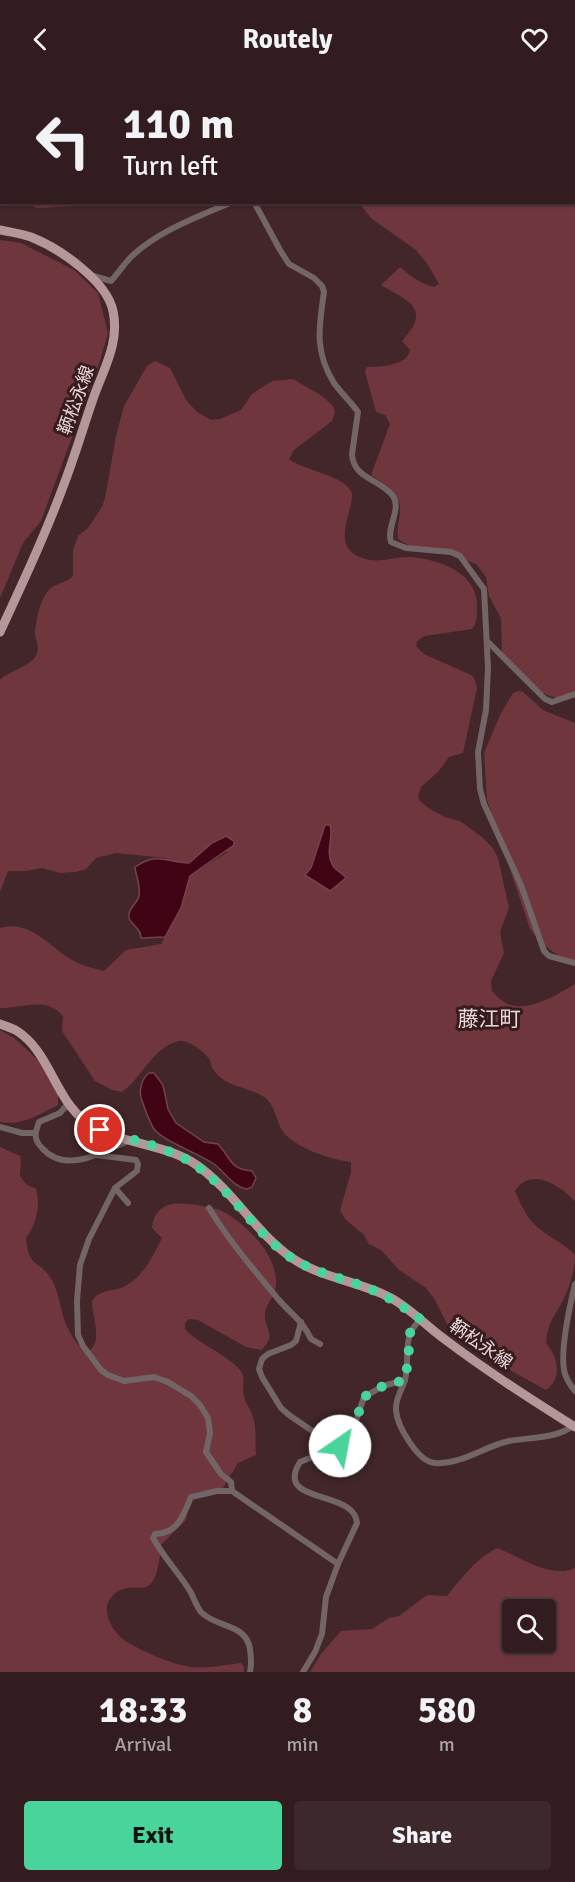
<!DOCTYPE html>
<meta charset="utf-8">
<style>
:root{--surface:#321c1f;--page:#3d292c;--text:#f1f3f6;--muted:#a8a1a4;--line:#4d3a3d;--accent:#49d49c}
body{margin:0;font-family:Signika,"Noto Sans JP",sans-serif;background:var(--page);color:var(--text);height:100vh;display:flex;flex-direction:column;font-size:22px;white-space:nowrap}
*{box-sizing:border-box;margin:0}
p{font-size:20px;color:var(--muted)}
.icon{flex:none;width:33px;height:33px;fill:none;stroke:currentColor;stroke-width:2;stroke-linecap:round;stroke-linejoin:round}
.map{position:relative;height:1594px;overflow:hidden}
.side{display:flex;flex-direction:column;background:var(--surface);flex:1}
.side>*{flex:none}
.top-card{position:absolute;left:0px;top:0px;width:576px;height:126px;box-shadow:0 2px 4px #0004,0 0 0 2px var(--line);background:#321c1f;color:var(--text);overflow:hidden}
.controls{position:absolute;left:502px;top:1521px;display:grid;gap:12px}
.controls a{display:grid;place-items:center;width:54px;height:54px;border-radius:6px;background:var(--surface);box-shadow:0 2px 4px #0004,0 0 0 2px var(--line);font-size:30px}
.pin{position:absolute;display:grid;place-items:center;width:51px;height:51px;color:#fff;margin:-26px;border:3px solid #fff;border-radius:50%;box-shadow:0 2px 6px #0007}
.me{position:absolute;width:66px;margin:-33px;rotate:33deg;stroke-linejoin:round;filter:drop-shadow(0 0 4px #0008)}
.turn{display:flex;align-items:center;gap:21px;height:126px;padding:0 24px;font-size:27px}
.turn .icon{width:78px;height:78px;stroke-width:2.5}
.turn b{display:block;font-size:42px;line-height:51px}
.eta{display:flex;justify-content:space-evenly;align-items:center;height:102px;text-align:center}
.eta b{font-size:36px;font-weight:800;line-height:42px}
.cta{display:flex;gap:12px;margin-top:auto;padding:12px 24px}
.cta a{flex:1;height:69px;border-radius:6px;background:var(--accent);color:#111;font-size:24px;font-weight:800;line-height:69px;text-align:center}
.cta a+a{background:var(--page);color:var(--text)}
header{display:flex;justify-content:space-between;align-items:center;height:78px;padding:0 24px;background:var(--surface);font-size:27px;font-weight:800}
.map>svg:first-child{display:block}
.green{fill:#6f363e;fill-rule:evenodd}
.water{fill:#410414;stroke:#74434f;stroke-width:1.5}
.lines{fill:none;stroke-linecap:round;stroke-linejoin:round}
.street{stroke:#736465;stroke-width:6}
.primary{stroke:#b59799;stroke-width:9}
.route{stroke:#49d49c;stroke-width:10;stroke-dasharray:0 18}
.labels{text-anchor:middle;stroke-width:6;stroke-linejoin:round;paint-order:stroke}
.street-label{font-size:18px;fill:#ead7d8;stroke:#371c1f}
.quarter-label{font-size:21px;fill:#ead7d8;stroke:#371c1f}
</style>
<header><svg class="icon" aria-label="back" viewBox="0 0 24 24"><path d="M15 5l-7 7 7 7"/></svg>Routely<svg class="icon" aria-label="heart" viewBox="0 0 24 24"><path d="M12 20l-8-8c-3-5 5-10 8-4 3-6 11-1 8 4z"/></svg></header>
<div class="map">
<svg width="575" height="1594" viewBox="0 0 575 1594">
<rect width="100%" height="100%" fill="#422629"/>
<g class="green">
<path d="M0,0H233V1L2,2L1,114Z"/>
<path d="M575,63V619C539,626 523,599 502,575L501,540L489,518L486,499L476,486L445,475L411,469L398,461C396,450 401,438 400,427C398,414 381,403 371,397L390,346L385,337L376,334L365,294L367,289C380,289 407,288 410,272L402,263C432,230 409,224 381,207L400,189C411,199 420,205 434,209L439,206L428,187L416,172L372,141L359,125L574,124Z"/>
<path d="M25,125H101L96,127L37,130Z"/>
<path d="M0,162L21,165L74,192L98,215L108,255L99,286L41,443L23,465L0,520Z"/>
<path d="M155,283L170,290L186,322L197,334L211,342L220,341L241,332L252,316L272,303L293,301L322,318L333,328L335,334L332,343L294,372L289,381C304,393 345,397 352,415C355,426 333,463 354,476C375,489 391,478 412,479C438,482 475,493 477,525C477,533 478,545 472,551L425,558L417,563L416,568L424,576L471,597L474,600L477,610L463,675L449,679L438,694L421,709L418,719L420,723L430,731L445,739L460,743L482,759L493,770L498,780L509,830L500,854L504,875L491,903L492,913C495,916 499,921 503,923C523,938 557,917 575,906V1123C559,1107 531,1088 515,1113C520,1124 525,1137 534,1146C546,1158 563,1164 575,1177C575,1196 567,1217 557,1233C550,1244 547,1252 546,1265C558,1279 563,1300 546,1312L483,1277L448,1248L435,1222L426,1210L399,1192L381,1172L369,1166L364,1157L345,1141L340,1132L351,1094V1084C332,1082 296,1070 284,1055C276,1045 276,1027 264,1019C247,1008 225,1010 213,991C212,990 210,984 210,982C205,974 189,962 180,963C155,966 141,1001 122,1014L112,1012L95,1003L62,953L63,938C47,918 23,930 0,930V850C29,841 49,868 72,882C82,888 93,890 104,893L126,872L161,866L181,830L190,798L228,774L212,765L189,785H174L166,780L116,775L96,780L86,791L76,794L60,795L42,790L27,793H8L0,814V602C10,592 33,588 37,575C40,567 34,561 35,553C37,539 40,519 52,509C59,505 67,504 73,498V472L78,458L88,450L102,429L105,420L116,358L124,328L147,288Z"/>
<path d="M518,613L523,614L543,632L575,645V886C557,879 541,866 530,851L487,722L484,675L500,637L513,615Z"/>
<path d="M0,952L14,960L38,982L58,1012V1027C38,1037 22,1048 0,1044Z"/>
<path d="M0,1069L20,1078L21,1083L20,1098L26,1106L36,1111C41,1127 36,1147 26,1160C29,1192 39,1180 52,1202C58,1213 60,1227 63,1238C68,1253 75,1264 85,1275C105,1267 92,1240 92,1223C100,1210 116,1214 127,1207C144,1197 153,1178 162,1160L152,1150C155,1121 180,1124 202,1128C209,1130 217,1130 224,1134C247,1147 277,1177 276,1205C276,1217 266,1226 265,1235C264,1252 278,1257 261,1272L246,1269L198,1242L189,1241L185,1245V1251C198,1265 215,1271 230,1283C250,1297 241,1301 244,1319C246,1326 250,1330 252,1336C257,1348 255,1364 256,1377L238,1385L220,1415C208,1413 189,1409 186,1427C186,1432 188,1436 186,1442L161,1467C155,1539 133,1491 110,1521C100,1535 115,1557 127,1564C142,1573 169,1585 186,1588C203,1592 223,1587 241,1585L244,1589V1594H0Z"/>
<path d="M498,1470C520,1480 552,1501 575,1490V1594H310L321,1576L341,1553L372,1551L389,1540L399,1538L427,1517L447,1518C459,1503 479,1477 498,1470ZM513,1532H546V1564H513Z"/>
</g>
<g class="water">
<path d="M325,747H330C334,760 325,772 332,786C335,793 342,794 346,800L330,813L305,797L311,790Z"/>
<path d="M226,758L234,763V767L190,798L181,830L165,859L141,860C141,850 132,848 129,840C127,831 137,826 139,818C141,807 136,799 135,789C159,773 166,785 189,785L212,765Z"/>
<path d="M149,995H154L163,1007L168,1031L176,1045L204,1064L218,1066C232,1081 229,1091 252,1093L256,1100L252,1109L247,1111C233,1109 225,1094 214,1086C200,1076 163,1063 154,1051C148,1042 145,1030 141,1020C139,1012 142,1000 149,995Z"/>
</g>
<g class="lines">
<g class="street">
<path d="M524,0L525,2"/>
<path d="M416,2L418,0"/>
<path d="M574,52L575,53"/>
<path d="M254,124L280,172L289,186L314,200L322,208L324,214C319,249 314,273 334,305C341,315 351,324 358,334L352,376C353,401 381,401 393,418C402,431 386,449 391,464L406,470L451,474L460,478L484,511L488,590L486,632L478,674L480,711L484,726L521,807L544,873L549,878L575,885"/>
<path d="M90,197L111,203C118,195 125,185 132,178C160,152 198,139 232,124"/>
<path d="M488,564L545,621L552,624L575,616"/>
<path d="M72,1031L66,1028L60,1035L39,1044C35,1055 33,1061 42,1070C66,1097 103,1074 130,1062"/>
<path d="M0,1049L22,1055H34"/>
<path d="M96,1077L136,1082L138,1086L137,1093L115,1110L89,1161L80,1187L77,1223L78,1257L83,1268L101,1292L108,1297L124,1303L154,1299L168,1304L191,1318L200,1327L208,1340L210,1355L206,1374L221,1396L231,1404L232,1413"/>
<path d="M115,1110L128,1125"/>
<path d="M209,1130C229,1163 254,1192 279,1222C291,1236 303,1243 311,1261L320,1266"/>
<path d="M575,1206C570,1227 559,1276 565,1296C567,1302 571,1308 575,1313"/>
<path d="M420,1241C417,1246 411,1251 410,1256C405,1270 409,1287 405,1302C402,1312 395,1321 396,1332C397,1348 418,1384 435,1385C461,1387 485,1368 509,1363C530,1359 559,1361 575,1346"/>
<path d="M301,1244L296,1263L291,1267L268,1276L262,1281L259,1291L262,1299L281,1330L289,1337L324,1361L337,1363L347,1361"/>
<path d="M250,1594C252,1586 251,1579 250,1571C246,1545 216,1550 201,1534C196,1528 194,1520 190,1513C179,1495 164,1480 153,1460L155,1456C177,1456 184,1437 191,1419L217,1413H232L338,1486"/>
<path d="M303,1594L315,1574L322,1556L326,1519L338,1486L357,1445C355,1411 273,1427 300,1384L340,1368L350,1360L364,1319L383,1308L405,1302"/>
</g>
<g class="primary">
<path d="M0,152C10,154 22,156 31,159C59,170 107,203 113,233C120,265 103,292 93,321C86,341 80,361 73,381C53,440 26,498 0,554"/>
<path d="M0,946C5,948 12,950 17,953C49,973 55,1020 85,1043C116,1067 165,1064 198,1088C234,1114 256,1155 292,1180C321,1200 358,1203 389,1219C409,1229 425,1247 443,1260C485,1292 530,1321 575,1349"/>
</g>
</g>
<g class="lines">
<path class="route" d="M100,1052C131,1062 173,1070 198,1089C234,1115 256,1157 293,1181C315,1195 342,1200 365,1209C386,1217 402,1228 420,1241L410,1255L408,1283L405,1302L383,1308L364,1319L350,1360L340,1368"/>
</g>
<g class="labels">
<g class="street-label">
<text transform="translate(76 322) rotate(-70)" y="6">鞆松永線</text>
<text transform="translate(481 1266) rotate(35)" y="6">鞆松永線</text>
</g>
<g class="quarter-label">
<text x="489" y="948">藤江町</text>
</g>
</g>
</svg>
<div class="controls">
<a><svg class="icon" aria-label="search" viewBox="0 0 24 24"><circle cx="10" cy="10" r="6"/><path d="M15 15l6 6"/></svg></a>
</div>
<div class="pin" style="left:100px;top:1052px;background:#d93025"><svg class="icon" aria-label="arrive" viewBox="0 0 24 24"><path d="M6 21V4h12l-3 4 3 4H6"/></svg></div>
<svg class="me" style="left:340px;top:1368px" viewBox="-20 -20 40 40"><circle r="19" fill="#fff"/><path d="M0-13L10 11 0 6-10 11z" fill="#49d49c"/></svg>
<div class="top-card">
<div class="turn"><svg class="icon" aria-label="left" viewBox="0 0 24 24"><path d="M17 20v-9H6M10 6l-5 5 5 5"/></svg><div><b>110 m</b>Turn left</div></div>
</div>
</div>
<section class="side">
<div class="eta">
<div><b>18:33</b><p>Arrival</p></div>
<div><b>8</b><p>min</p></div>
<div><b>580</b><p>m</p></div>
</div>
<div class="cta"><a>Exit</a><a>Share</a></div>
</section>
